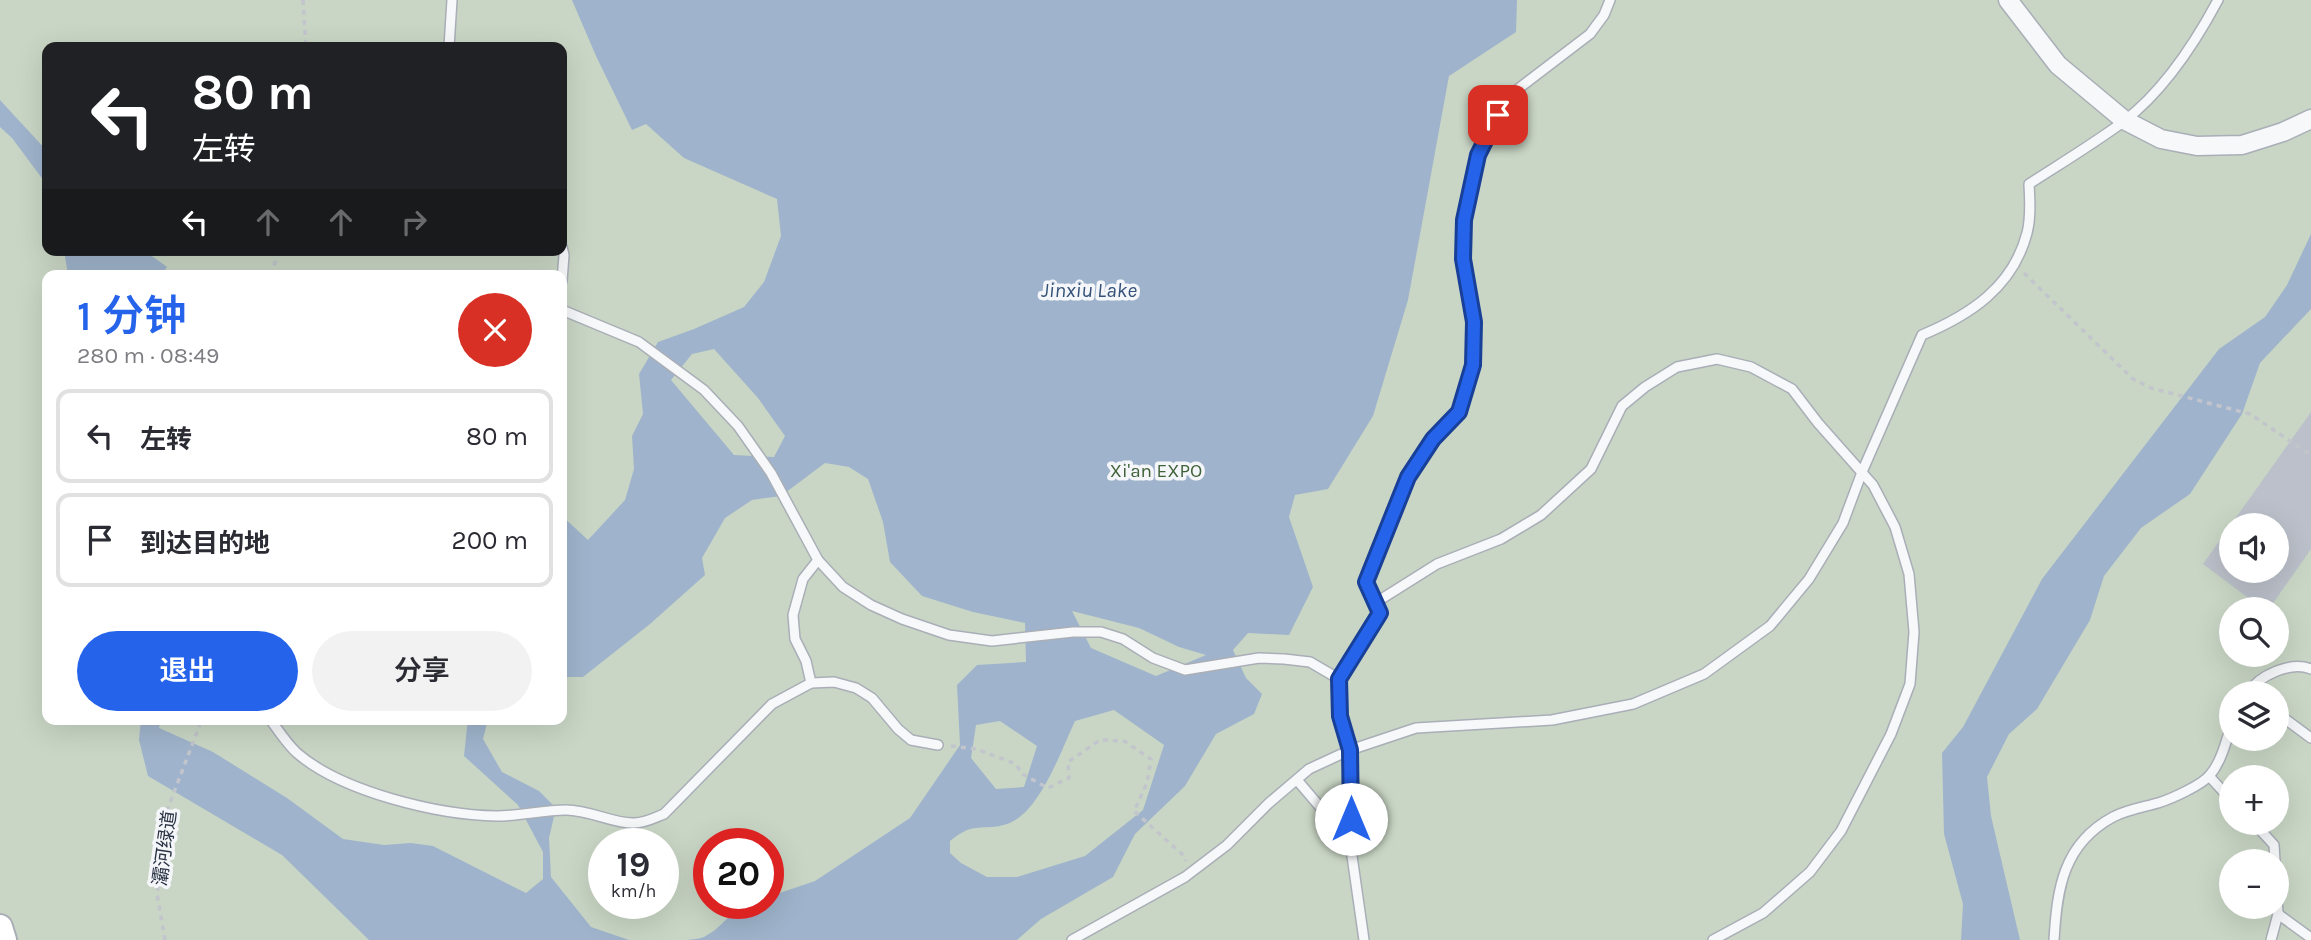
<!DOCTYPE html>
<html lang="zh">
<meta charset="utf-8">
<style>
:root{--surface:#fff;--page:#f2f2f3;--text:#2b2b33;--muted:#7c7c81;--line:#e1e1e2;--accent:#2563eb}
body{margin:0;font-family:Karla,"Noto Sans SC",sans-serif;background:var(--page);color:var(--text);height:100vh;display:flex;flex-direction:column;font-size:26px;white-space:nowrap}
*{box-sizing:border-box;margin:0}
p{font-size:23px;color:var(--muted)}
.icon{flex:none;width:38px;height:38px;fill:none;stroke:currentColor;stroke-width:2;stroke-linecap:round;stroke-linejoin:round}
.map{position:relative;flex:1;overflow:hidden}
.sheet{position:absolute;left:42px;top:270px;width:525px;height:455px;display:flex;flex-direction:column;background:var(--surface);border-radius:14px;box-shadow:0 7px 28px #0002}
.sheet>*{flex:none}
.hud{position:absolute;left:42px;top:42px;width:525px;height:214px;border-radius:14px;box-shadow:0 7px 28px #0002;background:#202124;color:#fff;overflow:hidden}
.fabs{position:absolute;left:2219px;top:513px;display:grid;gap:14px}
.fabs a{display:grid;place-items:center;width:70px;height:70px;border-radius:50%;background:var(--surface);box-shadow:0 7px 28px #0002;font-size:35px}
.speed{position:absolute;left:588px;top:828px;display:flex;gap:14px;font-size:35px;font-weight:700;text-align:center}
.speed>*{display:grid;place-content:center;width:91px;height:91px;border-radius:50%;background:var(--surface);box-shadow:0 7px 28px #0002;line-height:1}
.speed small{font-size:18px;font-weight:400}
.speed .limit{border:10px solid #d22;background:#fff;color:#111}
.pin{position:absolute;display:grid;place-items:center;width:60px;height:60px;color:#fff;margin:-30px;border-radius:14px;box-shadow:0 4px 10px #0006}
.me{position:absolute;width:77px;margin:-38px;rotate:0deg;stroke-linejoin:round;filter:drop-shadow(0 0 5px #0008)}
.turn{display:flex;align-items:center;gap:24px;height:147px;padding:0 35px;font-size:32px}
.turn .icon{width:91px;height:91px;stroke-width:2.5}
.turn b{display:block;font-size:49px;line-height:60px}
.lanes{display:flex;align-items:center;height:66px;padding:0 35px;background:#0003;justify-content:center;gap:35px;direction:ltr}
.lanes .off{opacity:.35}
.round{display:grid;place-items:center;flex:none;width:74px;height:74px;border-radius:37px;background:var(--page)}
.headline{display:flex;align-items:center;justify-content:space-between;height:119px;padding:0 35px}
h1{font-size:42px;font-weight:600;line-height:52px;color:var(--accent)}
.cta{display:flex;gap:14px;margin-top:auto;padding:14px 35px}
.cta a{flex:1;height:80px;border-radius:42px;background:var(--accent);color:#fff;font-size:28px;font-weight:600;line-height:80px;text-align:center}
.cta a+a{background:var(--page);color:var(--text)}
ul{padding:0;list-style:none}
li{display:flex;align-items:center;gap:21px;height:94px;margin:0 14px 10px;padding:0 21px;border:4px solid var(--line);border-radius:14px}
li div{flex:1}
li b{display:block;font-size:26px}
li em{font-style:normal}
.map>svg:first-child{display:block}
.green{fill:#c9d6c5;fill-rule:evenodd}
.water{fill:#9fb4cc;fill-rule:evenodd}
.building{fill:#bbc0ca;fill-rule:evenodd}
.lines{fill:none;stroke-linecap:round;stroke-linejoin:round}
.lane-casing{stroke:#a9aeb7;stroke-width:12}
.street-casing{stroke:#a9aeb7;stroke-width:21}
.secondary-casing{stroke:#a9aeb7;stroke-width:28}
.path{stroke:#c2c5cb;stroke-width:3.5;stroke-dasharray:5 5;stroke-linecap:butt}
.lane{stroke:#f7f8fa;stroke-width:9}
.street{stroke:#f7f8fa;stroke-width:18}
.secondary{stroke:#fff;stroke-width:24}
.route-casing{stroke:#184099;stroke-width:18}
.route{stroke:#2563eb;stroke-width:12}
.labels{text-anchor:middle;stroke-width:7;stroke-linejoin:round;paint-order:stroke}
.park-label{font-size:19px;fill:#3f6138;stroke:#f4f6f9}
.street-label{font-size:19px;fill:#2b3445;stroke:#f4f6f9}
.water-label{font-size:21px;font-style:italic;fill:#34527a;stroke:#f4f6f9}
</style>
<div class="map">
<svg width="2311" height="940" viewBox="0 0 2311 940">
<rect width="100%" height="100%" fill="#e4e7ec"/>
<path class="green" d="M0,0H2311V940H0ZM47,47H562V250H47ZM47,275H562V719H47ZM2231,525H2277V570H2231ZM2231,609H2277V654H2231ZM2231,693H2277V738H2231ZM2231,777H2277V822H2231ZM604,844H663V903H604ZM709,844H768V903H709ZM2231,861H2277V906H2231Z"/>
<g class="water">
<path d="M572,0H1517L1516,32L1449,76L1408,300L1373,416L1328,489L1295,495L1289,517L1313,587L1289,635L1248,633L1233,650L1246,678L1262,694L1254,714L1216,734L1185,786L1135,834L1113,877L1041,919L1017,940H687C692,939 699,939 704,937C731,923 729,903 768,903V897L815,881L910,818L960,745L957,685L977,665L1026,662L1025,623L973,612L922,596L890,562L883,522L868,479L849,467L825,463L781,496L752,500L725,518L702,558L705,575L650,624L583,677H562V516L588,540L625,500L634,469L632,436L643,414L639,374L658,342L694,329L744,307L764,282L781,236L777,199L684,158L646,124L632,130L596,56ZM714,349L758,398L785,436L774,457L734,455L671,380L692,354ZM1072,611L1139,628L1179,647L1206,655L1156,676L1091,648ZM1114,710L1164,745L1143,810L1085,856L1017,877H987L961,863L950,853V841C976,820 981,832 1007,824C1039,814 1061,751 1075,721ZM1000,721L1037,746L1024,787L996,789L971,758L976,725Z"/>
<path d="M0,100L47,151V185L12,138L0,127Z"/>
<path d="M2311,234V309L2260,363L2242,414L2190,494L2141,528L2104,576L2090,620L2037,709L2009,734L1987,777L1991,816L2020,940H1961L1963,904L1944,834L1942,753L1963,727L2042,579L2219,349L2265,317L2287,285Z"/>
<path d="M64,250H152L149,254L167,267L162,275H68Z"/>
<path d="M141,719H161L159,728L213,752L287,798L343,839L384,845L411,843L433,846L526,893L543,879V852L518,805L464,756L468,719H488L483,739L502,772L539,791L556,808L549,838L551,877L591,927L629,940H369L282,855L148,776L139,740Z"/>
</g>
<path class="building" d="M2311,412V549L2269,609H2263L2203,564ZM2231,525H2277V570H2231Z"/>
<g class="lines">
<g class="lane-casing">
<g id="lane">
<path d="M449,47L452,0"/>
<path d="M562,247L564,255L562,281"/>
<path d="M562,310L639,342L704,390L738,426L771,473L818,560L843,587L871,605L902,619L949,635L992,641L1073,632H1101L1123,639L1153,658L1185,670L1259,658L1284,659L1310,662L1339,679L1340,716L1350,750V842L1364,940"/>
<path d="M1375,603L1437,564L1501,539L1541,515L1591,469L1622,406L1645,387L1677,367L1717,359L1751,367L1792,389L1818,423L1873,485L1895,527L1909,574L1914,632L1910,684L1891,734L1841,831L1810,872L1763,913L1713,940"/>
<path d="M1339,679L1380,613L1366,582L1408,477L1433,439L1459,412L1473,365L1474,322L1463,259L1464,220L1478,155L1498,115L1514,92L1590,34L1604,15L1610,0"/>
<path d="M811,683L806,661L795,639L793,615L803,579L818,560"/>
<path d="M2248,693C2259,675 2291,661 2311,669"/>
<path d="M2277,713L2311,738"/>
<path d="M270,719C278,730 287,744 297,753C342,792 438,815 497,816C520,816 543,810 566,810C590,810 614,824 634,823C645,823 654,818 664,814L772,704L811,683L834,682L856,688L872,698L898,729L911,740L938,745"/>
<path d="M2209,776L2231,800"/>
<path d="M1297,780L1350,842"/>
<path d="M2253,822L2274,845L2275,861"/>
<path d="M2278,914L2311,938"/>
<path d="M1072,940L1185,877L1227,845L1269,803L1309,769L1350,750L1416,728L1552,720L1633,704L1704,674L1770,626L1809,579L1843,523L1862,472L1922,335C1970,315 2013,287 2027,233C2031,218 2030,200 2029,184C2060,164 2093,144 2123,122C2164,91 2194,45 2218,0"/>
<path d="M2054,940C2057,889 2063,844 2113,817C2126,810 2144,807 2158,803C2171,799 2202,785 2210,775C2221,762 2226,742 2231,726"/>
<path d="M2271,940L2278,914L2277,897"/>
</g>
</g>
<g class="street-casing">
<path id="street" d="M2008,0L2058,65L2124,120L2161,139L2197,146L2242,145L2283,132L2311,119"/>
</g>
<g class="secondary-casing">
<path id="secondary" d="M0,927L4,940"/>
</g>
<g class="path">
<path d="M303,0L306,47"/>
<path d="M2024,273L2133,379L2151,388L2250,414L2311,455"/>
<path d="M271,275L279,250"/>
<path d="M951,746L976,749L1016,764L1022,774L1048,788L1069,778L1068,762L1100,740L1124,741L1151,759L1147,783L1134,811L1183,855L1186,861"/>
<path d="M165,940L157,894L168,808L202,719"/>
</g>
<use href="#lane" class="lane"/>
<use href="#street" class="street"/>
<use href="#secondary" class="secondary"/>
</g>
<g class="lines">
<g class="route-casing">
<path id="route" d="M1351,819L1350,750L1340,716L1339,679L1380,613L1366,582L1408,477L1433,439L1459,412L1473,365L1474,322L1463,259L1464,220L1478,155L1498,115"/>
</g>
<use href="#route" class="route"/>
</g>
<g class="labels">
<g class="park-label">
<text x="1156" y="477">Xi'an EXPO</text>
</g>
<g class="street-label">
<text transform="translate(164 848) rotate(-82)" y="7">灞河绿道</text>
</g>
<g class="water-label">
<text x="1089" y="297">Jinxiu Lake</text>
</g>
</g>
</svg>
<div class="fabs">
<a><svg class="icon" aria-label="sound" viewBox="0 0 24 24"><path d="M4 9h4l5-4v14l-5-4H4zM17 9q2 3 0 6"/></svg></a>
<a><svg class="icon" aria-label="search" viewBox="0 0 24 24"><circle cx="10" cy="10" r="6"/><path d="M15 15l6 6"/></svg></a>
<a><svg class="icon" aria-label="layers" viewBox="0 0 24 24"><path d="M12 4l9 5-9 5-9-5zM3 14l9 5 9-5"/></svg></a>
<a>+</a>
<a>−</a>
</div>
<div class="speed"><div>19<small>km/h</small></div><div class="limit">20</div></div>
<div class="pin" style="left:1498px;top:115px;background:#d93025"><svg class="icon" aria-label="arrive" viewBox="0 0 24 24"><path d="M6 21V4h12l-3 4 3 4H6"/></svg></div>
<svg class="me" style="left:1351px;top:819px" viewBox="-20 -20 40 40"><circle r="19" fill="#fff"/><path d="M0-13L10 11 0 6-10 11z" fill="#2563eb"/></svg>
<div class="hud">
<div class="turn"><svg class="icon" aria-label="left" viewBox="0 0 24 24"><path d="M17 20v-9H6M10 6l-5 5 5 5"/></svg><div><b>80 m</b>左转</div></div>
<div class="lanes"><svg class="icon" aria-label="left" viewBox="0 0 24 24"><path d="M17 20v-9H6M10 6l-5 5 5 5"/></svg><svg class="icon off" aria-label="ahead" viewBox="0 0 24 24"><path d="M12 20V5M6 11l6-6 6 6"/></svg><svg class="icon off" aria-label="ahead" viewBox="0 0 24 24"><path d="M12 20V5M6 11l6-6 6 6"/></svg><svg class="icon off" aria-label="right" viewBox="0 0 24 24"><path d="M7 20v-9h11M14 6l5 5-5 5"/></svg></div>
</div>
<section class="sheet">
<div class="headline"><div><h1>1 分钟</h1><p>280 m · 08:49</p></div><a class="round" style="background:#d93025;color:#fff"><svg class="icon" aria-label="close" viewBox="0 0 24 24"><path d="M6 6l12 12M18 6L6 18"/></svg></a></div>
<ul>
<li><svg class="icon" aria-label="left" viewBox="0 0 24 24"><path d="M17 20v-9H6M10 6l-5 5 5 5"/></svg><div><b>左转</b></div><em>80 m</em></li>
<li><svg class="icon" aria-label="arrive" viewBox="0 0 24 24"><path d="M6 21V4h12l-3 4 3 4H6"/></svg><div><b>到达目的地</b></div><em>200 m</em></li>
</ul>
<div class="cta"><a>退出</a><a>分享</a></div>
</section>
</div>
